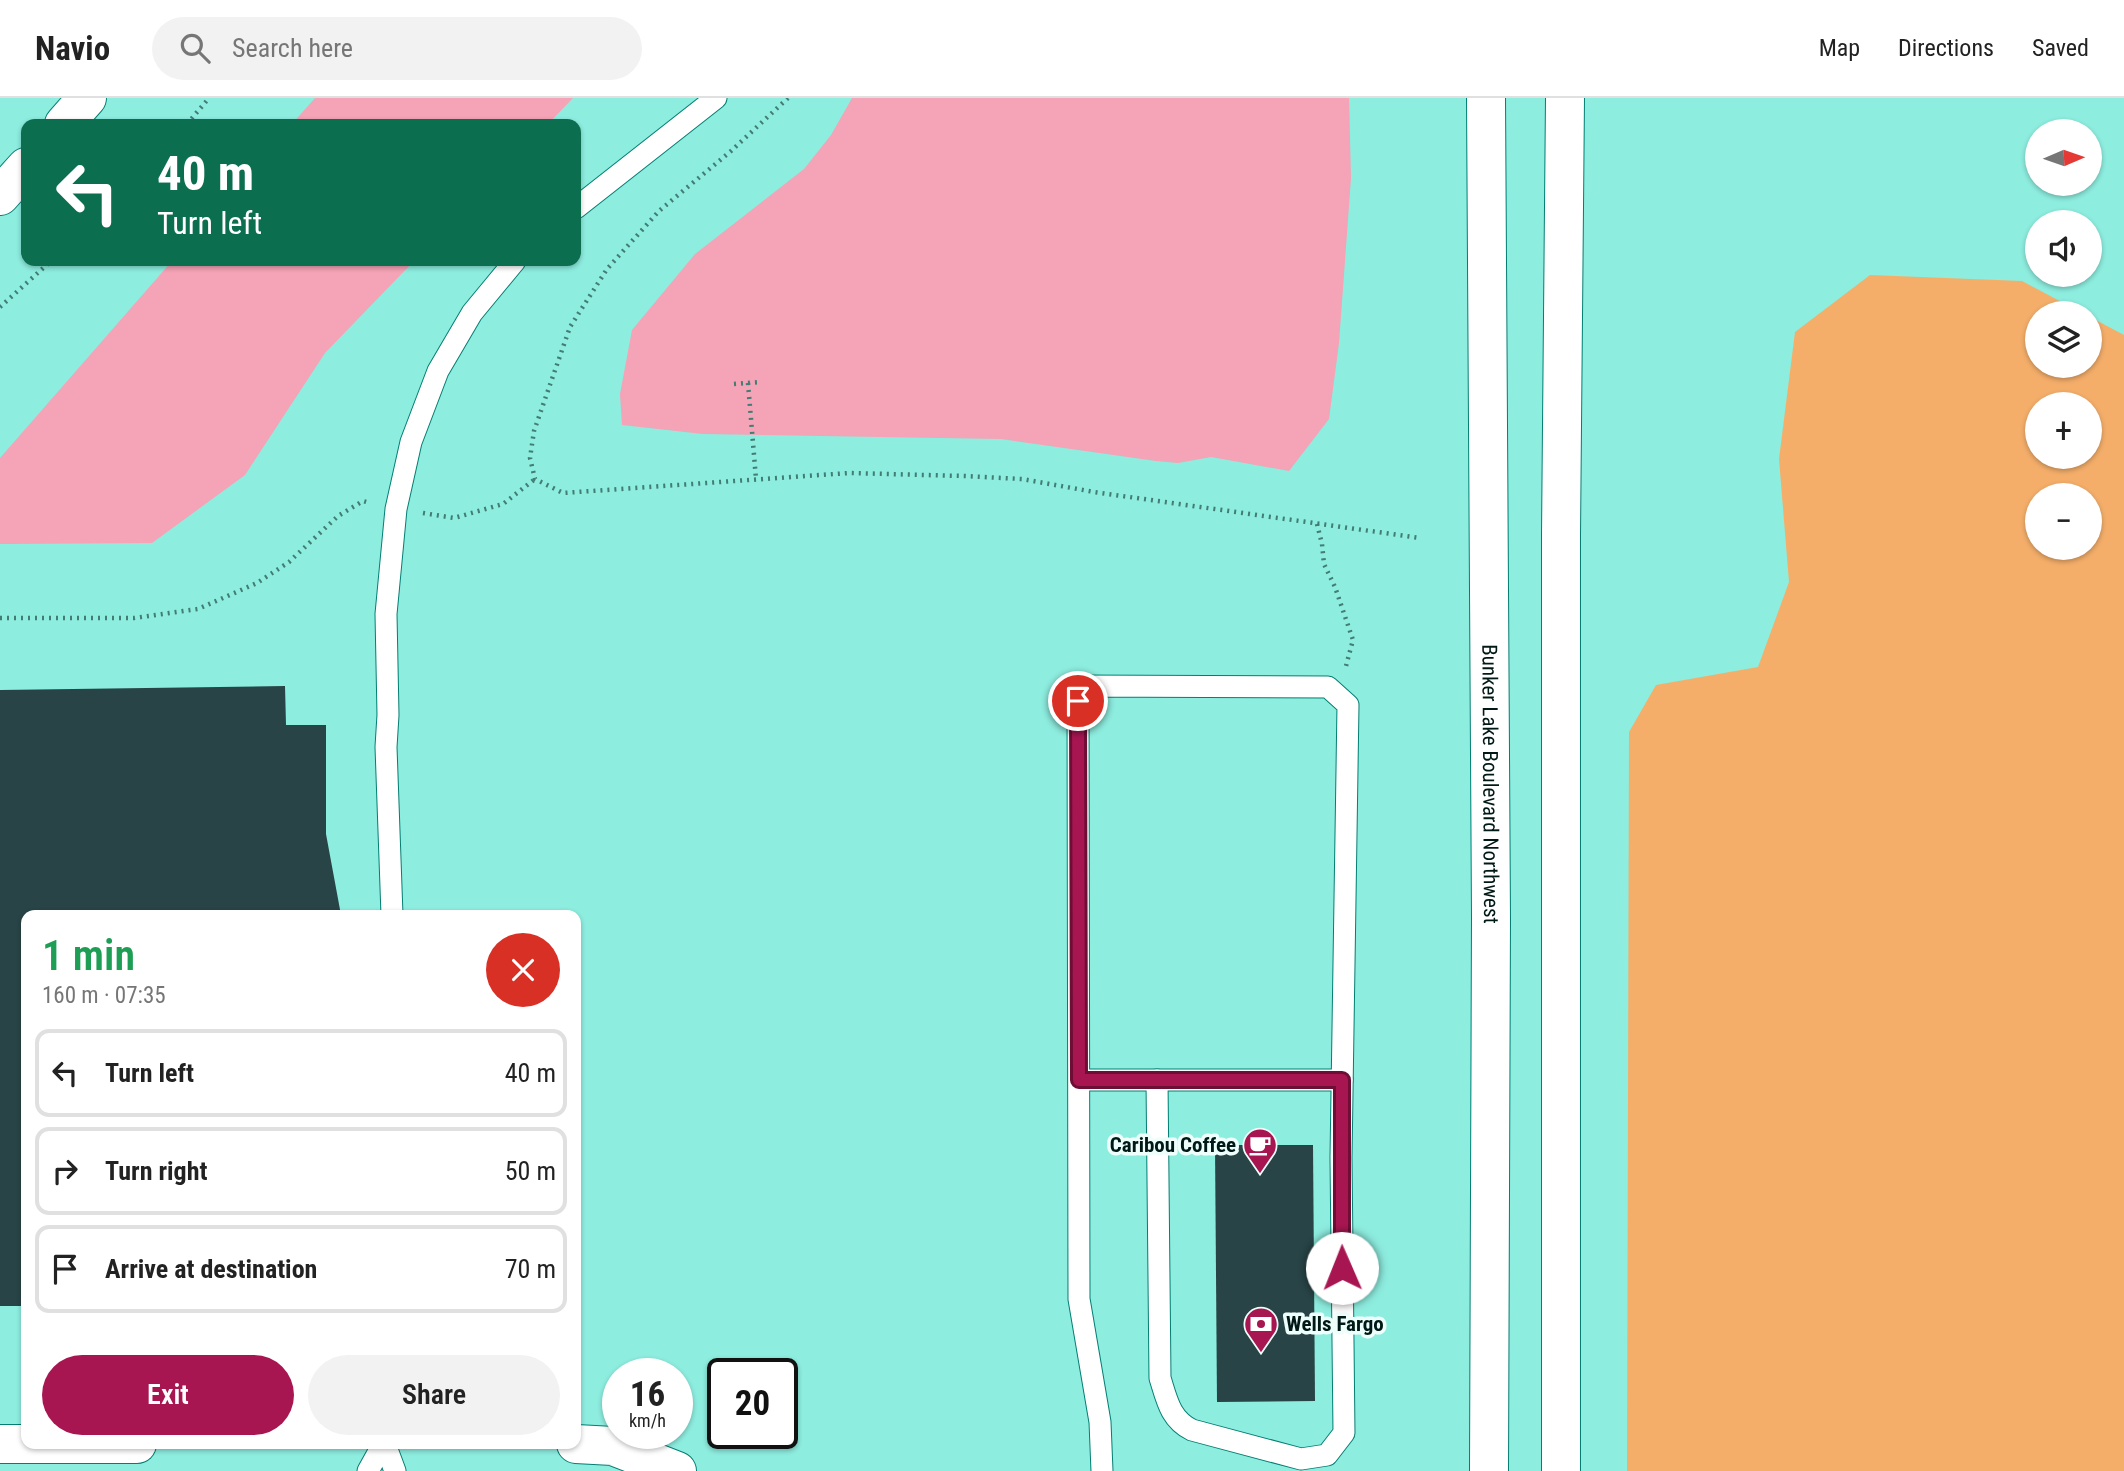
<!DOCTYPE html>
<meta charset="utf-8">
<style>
:root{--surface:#fff;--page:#f2f2f2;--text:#222;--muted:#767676;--line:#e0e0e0;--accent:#a81652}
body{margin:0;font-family:"Roboto Condensed",sans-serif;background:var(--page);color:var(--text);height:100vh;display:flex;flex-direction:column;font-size:26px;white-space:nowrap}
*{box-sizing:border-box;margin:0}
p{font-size:23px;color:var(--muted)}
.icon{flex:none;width:38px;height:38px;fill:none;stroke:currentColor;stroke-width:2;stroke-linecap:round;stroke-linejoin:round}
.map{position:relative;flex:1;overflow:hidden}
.drawer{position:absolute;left:21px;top:812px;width:560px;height:539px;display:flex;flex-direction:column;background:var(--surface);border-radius:14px;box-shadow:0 2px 5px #0004}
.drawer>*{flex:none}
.banner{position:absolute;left:21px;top:21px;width:560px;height:147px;border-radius:14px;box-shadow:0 2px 5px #0004;background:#0b6e4f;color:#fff;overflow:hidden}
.needle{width:46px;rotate:88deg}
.fabs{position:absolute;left:2025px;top:21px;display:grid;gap:14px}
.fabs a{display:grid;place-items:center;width:77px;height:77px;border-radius:50%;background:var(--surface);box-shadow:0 2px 5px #0004;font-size:35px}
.speed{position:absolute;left:602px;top:1260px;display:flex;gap:14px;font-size:35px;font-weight:700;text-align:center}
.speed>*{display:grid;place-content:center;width:91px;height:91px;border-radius:50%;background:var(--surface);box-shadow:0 2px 5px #0004;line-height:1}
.speed small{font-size:18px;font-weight:400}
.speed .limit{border:4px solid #111;border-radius:10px;background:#fff;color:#111}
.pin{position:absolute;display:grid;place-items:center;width:60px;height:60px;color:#fff;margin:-30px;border:4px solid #fff;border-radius:50%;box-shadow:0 2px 7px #0007}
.me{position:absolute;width:77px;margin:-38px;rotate:359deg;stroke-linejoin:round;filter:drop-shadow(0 0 5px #0008)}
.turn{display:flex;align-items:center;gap:24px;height:147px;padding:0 21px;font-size:32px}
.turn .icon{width:91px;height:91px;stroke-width:2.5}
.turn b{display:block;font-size:49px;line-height:60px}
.round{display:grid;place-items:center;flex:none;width:74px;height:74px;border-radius:37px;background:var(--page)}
.overview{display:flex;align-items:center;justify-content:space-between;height:119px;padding:0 21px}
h1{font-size:42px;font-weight:600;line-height:52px;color:#1e9e55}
.button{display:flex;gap:14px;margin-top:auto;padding:14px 21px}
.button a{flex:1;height:80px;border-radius:42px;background:var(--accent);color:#fff;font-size:28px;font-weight:600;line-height:80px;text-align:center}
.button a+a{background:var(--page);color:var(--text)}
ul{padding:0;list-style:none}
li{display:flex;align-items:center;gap:21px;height:88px;margin:0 14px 10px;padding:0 7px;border:4px solid var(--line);border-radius:14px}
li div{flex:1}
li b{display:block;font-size:26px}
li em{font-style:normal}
header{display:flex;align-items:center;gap:42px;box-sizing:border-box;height:98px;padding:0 35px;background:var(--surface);border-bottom:2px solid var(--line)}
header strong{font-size:33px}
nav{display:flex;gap:38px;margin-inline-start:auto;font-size:24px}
.search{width:490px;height:63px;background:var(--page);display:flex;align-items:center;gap:18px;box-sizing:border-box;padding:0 24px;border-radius:38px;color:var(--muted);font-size:26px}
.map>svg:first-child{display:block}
.green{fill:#f4ae6a;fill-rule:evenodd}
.water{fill:#f5a3b6}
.building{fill:#284446}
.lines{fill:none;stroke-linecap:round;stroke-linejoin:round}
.lane-casing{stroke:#047e73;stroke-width:23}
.street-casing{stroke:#047e73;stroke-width:40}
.secondary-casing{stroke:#047e73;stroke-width:40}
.path{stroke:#427c74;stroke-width:4.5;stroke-dasharray:2 5;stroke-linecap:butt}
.lane{stroke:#fff;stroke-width:21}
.street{stroke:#fff;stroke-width:38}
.secondary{stroke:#fff;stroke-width:38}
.route-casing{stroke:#6d0e35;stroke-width:18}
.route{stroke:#a81652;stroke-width:12}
.labels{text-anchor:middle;stroke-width:7;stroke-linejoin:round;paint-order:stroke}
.street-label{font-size:21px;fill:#001916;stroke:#edfefb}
.poi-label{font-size:21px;font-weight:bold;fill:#001916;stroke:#edfefb;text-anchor:end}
</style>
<header>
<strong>Navio</strong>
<div class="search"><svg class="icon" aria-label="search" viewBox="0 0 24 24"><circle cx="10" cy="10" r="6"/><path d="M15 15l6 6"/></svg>Search here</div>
<nav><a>Map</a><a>Directions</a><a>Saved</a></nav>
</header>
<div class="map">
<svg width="2124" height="1373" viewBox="0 0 2124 1373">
<rect width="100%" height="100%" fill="#8deddf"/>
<path class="green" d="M1870,177L2022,183L2082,215H2037V268H2090V219L2124,237V1373H1627L1629,634L1656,587L1758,569L1789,484L1779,361L1795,234ZM2037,306H2090V359H2037ZM2037,397H2090V450H2037Z"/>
<g class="water">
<path d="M315,0H573L548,26H292Z"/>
<path d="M852,0H1349L1351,80L1339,245L1329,321L1289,373L1211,359L1178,365L1156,363L1001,341L703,336L622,327L620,296L632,232L695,156L804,71L831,37Z"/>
<path d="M172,163H414L325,255L245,377L152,445L0,446V360Z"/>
</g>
<g class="building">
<path d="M285,588L286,627H326V736L341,817H26V1208H0V592Z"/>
<path d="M1215,1047H1313L1315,1303L1217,1304Z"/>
</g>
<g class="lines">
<g class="lane-casing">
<g id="lane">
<path d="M576,110L716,0"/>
<path d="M392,817L386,649L388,617L386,516L396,411L411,344L438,273L472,215L515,163"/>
<path d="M1079,982H1157L1160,1280C1167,1302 1170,1321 1192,1332L1301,1361L1327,1357L1344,1335L1341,1060L1348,607L1328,589L1078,588L1079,1201L1100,1324L1102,1373"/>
<path d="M1157,982H1342"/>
<path d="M385,1346L395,1373"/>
<path d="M368,1373L383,1346"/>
</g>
</g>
<g class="street-casing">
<g id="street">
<path d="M0,1346H137"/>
<path d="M576,1346L613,1348L677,1373"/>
</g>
</g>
<g class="secondary-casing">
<g id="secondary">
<path id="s1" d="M1486,0L1491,820L1489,1373"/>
<path d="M64,26L87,0"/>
<path d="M0,98L26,69"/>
<path d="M1561,1373V437L1565,0"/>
</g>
</g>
<g class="path">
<path d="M788,0L731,53L659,113L607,171L570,229L534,333L530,360L535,381L563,395L849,375L964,378L1022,381L1094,394L1420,440"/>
<path d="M187,26L209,0"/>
<path d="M0,209L51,163"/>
<path d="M748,285L756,381"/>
<path d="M734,286L761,284"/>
<path d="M423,415L454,420L503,406L535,381"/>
<path d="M1317,426L1322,446L1324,466L1335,489L1353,542L1346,568"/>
<path d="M0,520H134L198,511L257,485L289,464L338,418L363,403L370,405"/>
</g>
<use href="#lane" class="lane"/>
<use href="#street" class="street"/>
<use href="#secondary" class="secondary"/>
</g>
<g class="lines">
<g class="route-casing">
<path id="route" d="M1078,603L1079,982H1342V1170"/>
</g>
<use href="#route" class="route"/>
</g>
<defs>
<g id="cafe-pin" transform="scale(1.75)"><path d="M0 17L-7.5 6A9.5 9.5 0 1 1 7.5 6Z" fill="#a81652" stroke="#edfefb"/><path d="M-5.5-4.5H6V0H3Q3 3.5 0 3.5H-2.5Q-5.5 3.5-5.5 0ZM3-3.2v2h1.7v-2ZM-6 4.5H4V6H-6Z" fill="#fff"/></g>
<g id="bank-pin" transform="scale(1.75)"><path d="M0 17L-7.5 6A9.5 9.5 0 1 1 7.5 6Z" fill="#a81652" stroke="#edfefb"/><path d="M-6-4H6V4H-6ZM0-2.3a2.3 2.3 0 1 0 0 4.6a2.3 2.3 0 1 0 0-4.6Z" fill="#fff"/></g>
</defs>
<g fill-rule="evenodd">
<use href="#cafe-pin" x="1260" y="1047"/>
<use href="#bank-pin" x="1261" y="1226"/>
</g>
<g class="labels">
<g class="street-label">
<text dy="7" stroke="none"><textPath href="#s1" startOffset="686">Bunker Lake Boulevard Northwest</textPath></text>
</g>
<g class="poi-label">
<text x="1236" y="1054">Caribou Coffee</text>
<text x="1286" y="1233" text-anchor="start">Wells Fargo</text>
</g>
</g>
</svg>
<div class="fabs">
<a><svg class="needle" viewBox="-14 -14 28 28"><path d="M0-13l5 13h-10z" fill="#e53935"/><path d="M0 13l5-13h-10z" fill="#767676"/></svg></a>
<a><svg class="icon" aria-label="sound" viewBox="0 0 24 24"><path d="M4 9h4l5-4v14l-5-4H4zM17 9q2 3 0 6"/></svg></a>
<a><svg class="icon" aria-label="layers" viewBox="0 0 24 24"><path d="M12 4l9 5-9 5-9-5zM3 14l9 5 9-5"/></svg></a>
<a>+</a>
<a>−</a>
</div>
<div class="speed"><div>16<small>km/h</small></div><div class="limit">20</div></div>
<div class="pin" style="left:1078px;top:603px;background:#d93025"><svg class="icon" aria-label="arrive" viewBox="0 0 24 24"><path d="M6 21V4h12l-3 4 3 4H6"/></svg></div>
<svg class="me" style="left:1342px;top:1170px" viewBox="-20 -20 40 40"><circle r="19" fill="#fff"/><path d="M0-13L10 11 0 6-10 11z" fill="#a81652"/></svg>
<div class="banner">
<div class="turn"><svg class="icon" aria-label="left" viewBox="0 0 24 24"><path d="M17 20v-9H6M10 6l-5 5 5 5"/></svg><div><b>40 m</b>Turn left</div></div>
</div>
<section class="drawer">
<div class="overview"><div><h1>1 min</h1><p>160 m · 07:35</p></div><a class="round" style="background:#d93025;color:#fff"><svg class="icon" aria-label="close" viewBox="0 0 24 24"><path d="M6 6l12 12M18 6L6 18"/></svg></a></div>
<ul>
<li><svg class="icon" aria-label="left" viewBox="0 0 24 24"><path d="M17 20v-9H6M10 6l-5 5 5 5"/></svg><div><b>Turn left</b></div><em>40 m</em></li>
<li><svg class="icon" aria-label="right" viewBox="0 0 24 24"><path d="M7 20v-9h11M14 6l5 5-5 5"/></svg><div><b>Turn right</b></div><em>50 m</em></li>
<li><svg class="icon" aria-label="arrive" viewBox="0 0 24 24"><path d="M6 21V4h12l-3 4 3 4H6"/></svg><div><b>Arrive at destination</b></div><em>70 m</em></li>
</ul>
<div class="button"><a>Exit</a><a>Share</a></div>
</section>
</div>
